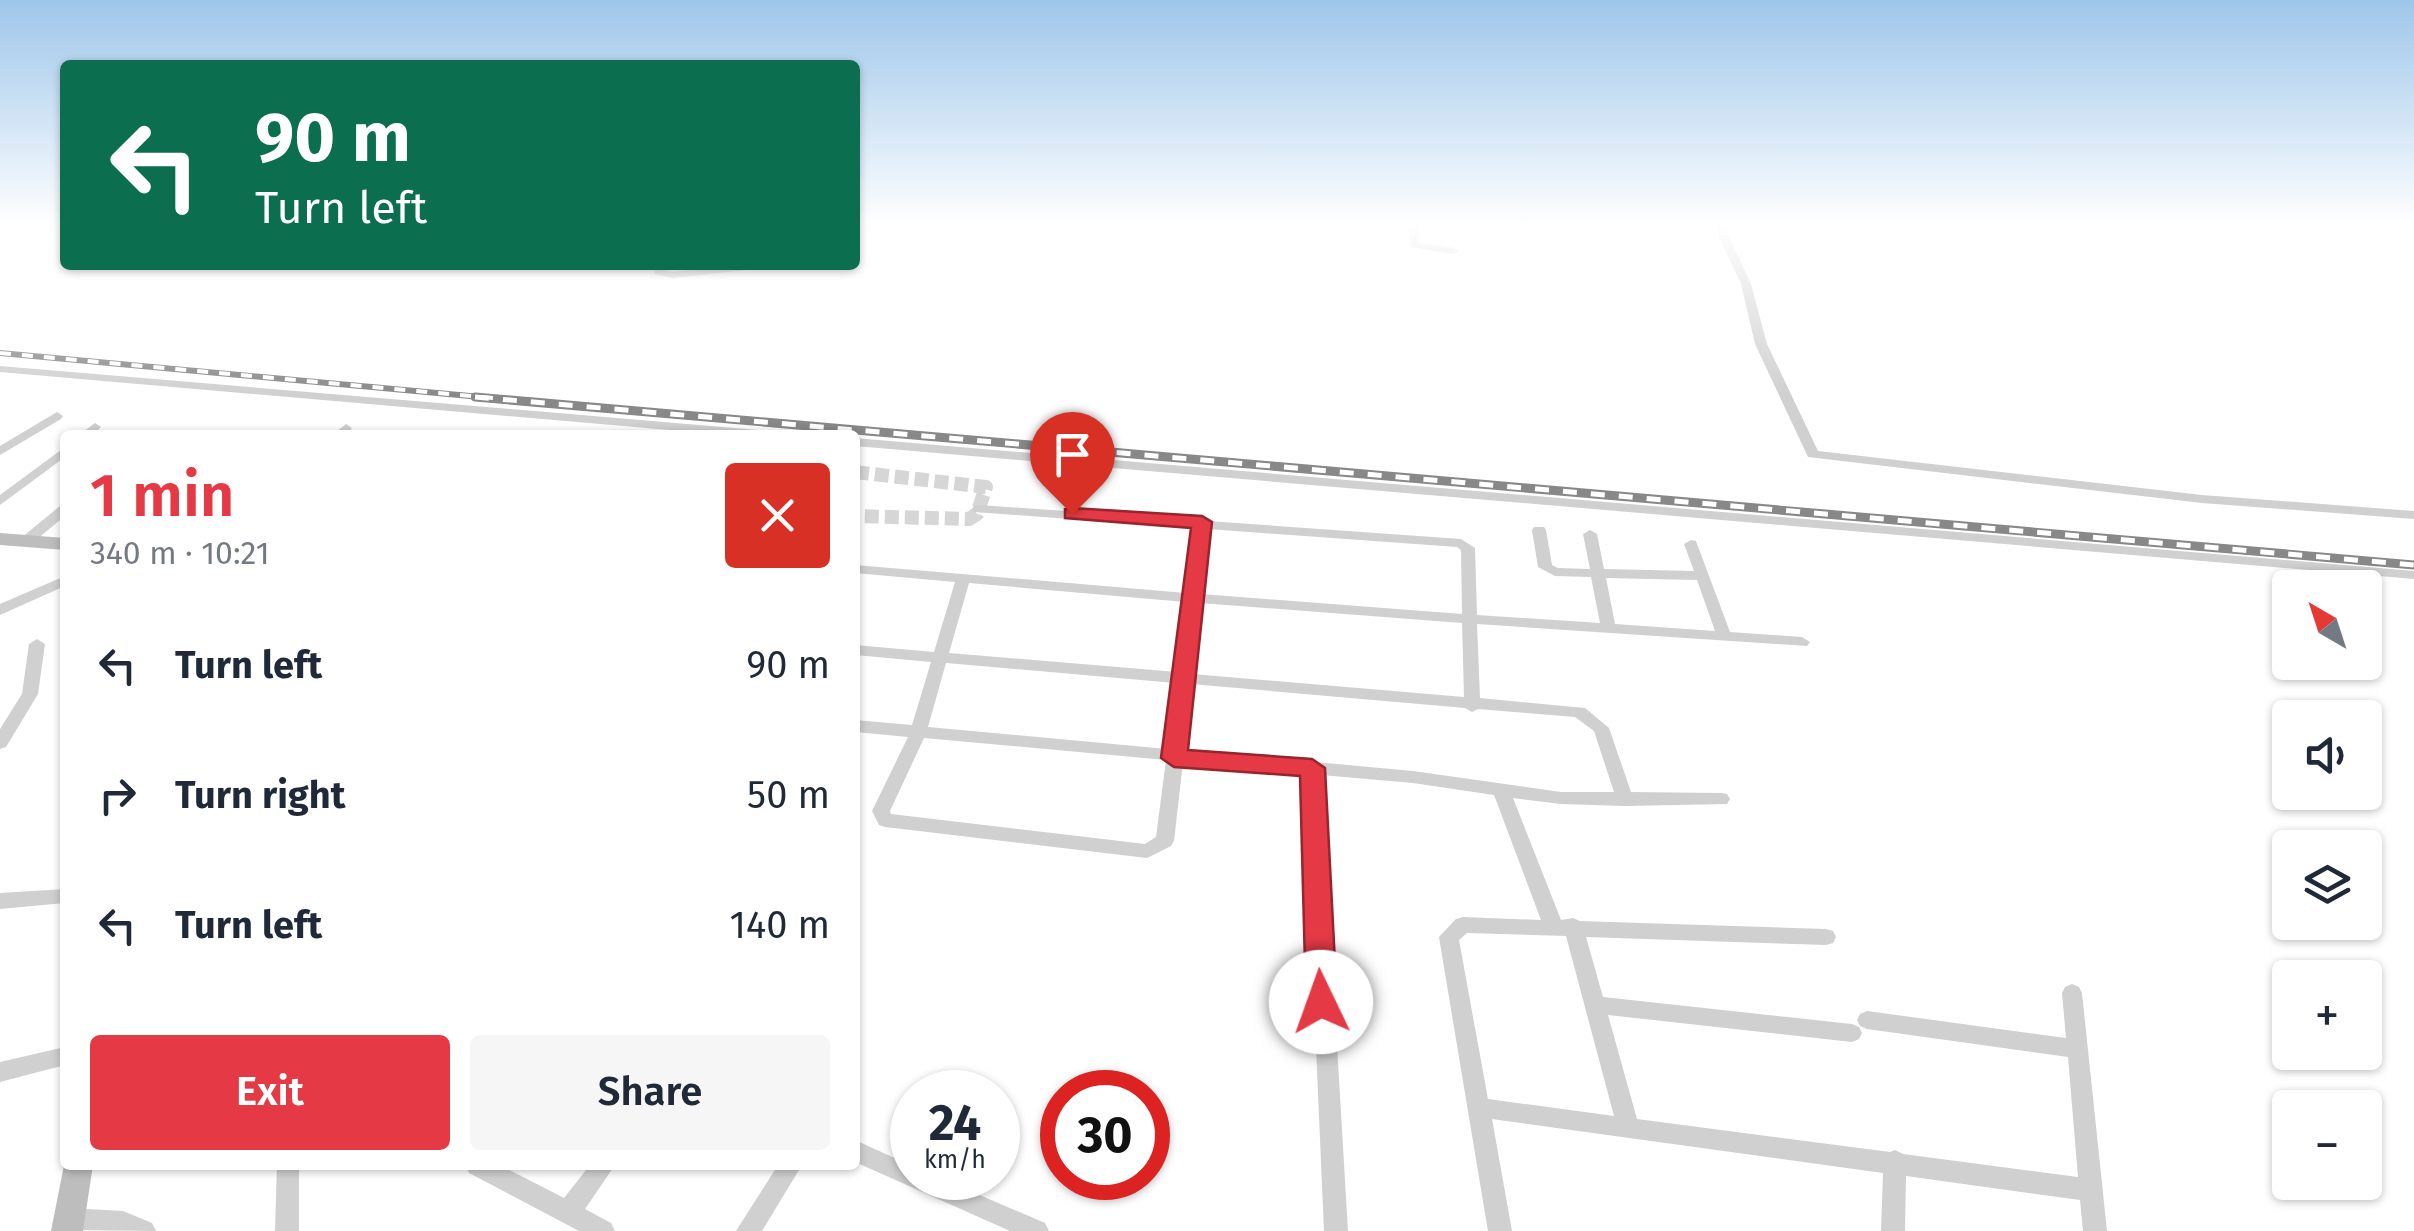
<!DOCTYPE html>
<meta charset="utf-8">
<style>
:root{--surface:#fff;--page:#f6f6f7;--text:#1f2937;--muted:#747a83;--accent:#e63946}
body{margin:0;font-family:"Fira Sans",sans-serif;background:var(--page);color:var(--text);height:100vh;display:flex;flex-direction:column;font-size:38px;white-space:nowrap}
*{box-sizing:border-box;margin:0}
p{font-size:32px;color:var(--muted)}
.icon{flex:none;width:55px;height:55px;fill:none;stroke:currentColor;stroke-width:2;stroke-linecap:round;stroke-linejoin:round}
.map{position:relative;flex:1;overflow:hidden}
.drawer{position:absolute;left:60px;top:430px;width:800px;height:740px;display:flex;flex-direction:column;background:var(--surface);border-radius:10px;box-shadow:0 2px 8px #0004}
.drawer>*{flex:none}
.guide{position:absolute;left:60px;top:60px;width:800px;height:210px;border-radius:10px;box-shadow:0 2px 8px #0004;background:#0b6e4f;color:#fff;overflow:hidden}
.needle{width:65px;rotate:321deg}
.fabs{position:absolute;left:2272px;top:570px;display:grid;gap:20px}
.fabs a{display:grid;place-items:center;width:110px;height:110px;border-radius:10px;background:var(--surface);box-shadow:0 2px 8px #0004;font-size:50px}
.speed{position:absolute;left:890px;top:1070px;display:flex;gap:20px;font-size:50px;font-weight:700;text-align:center}
.speed>*{display:grid;place-content:center;width:130px;height:130px;border-radius:50%;background:var(--surface);box-shadow:0 2px 8px #0004;line-height:1}
.speed small{font-size:25px;font-weight:400}
.speed .limit{border:15px solid #d22;background:#fff;color:#111}
.pin{position:absolute;display:grid;place-items:center;width:85px;height:85px;color:#fff;margin:-102px -42px;border-radius:50% 50% 50% 0;rotate:-45deg;box-shadow:0 0 10px #0007}
.pin .icon{rotate:45deg}
.me{position:absolute;width:110px;margin:-55px;rotate:357deg;stroke-linejoin:round;filter:drop-shadow(0 0 8px #0008)}
.turn{display:flex;align-items:center;gap:35px;height:210px;padding:0 30px;font-size:45px}
.turn .icon{width:130px;height:130px;stroke-width:2.5}
.turn b{display:block;font-size:70px;line-height:85px}
.round{display:grid;place-items:center;flex:none;width:105px;height:105px;border-radius:10px;background:var(--page)}
.headline{display:flex;align-items:center;justify-content:space-between;height:170px;padding:0 30px}
h1{font-size:60px;font-weight:600;line-height:75px;color:var(--accent)}
.action{display:flex;gap:20px;margin-top:auto;padding:20px 30px}
.action a{flex:1;height:115px;border-radius:10px;background:var(--accent);color:#fff;font-size:40px;font-weight:600;line-height:115px;text-align:center}
.action a+a{background:var(--page);color:var(--text)}
ul{padding:0;list-style:none}
li{display:flex;align-items:center;gap:30px;height:130px;padding:0 30px}
li div{flex:1}
li b{display:block;font-size:38px}
li em{font-style:normal}
.map>svg:first-child{display:block}
.lines{fill:none;stroke-linecap:round;stroke-linejoin:round}
.street-tunnel{stroke:#d6d6d6;stroke-width:14;stroke-dasharray:14 6;stroke-linecap:butt}
.street{fill:#d0d0d0;fill-rule:evenodd}
.secondary{fill:#bdbdbd;fill-rule:evenodd}
.rail-far1-casing{stroke:#888;stroke-width:6}
.rail-casing{stroke:#888;stroke-width:9}
.rail-far1{stroke:#fff;stroke-width:4;stroke-dasharray:11;stroke-linecap:butt}
.rail{stroke:#fff;stroke-width:5;stroke-dasharray:14;stroke-linecap:butt}
.route{fill:#e63946;stroke:#96252e;stroke-width:2.5}
</style>
<div class="map">
<svg width="2414" height="1231" viewBox="0 0 2414 1231">
<rect width="100%" height="100%" fill="#fff"/>
<g class="lines">
<path class="street-tunnel" d="M855,472L986,487L977,514L969,519L855,516"/>
<g class="street">
<path d="M855,224H1057L1059,226L1054,229L855,230Z"/>
<path d="M1408,224H1418L1419,243L1454,248L1459,251L1454,254L1411,247Z"/>
<path d="M1713,224H1723L1751,284L1767,344L1818,451L2202,495L2414,511V519L2202,503L1808,457L1755,344L1741,284Z"/>
<path d="M656,265H666L664,270L673,272L737,265H770L765,268L673,278L654,274Z"/>
<path d="M0,366L771,431L777,435H727L0,372Z"/>
<path d="M57,412L63,416L61,419L0,455V446Z"/>
<path d="M95,423L101,427L93,435H79Z"/>
<path d="M346,424L352,428L345,435H332Z"/>
<path d="M855,438L2414,571V579L855,446Z"/>
<path d="M65,447V457L0,505V495Z"/>
<path d="M65,505V516L31,544H21L19,541L21,538L60,506Z"/>
<path d="M979,505L1196,520L1202,518L1208,521L1461,539L1475,548L1477,615L1600,623L1591,577L1555,576L1538,567L1532,530L1534,527H1544L1546,530L1552,565L1558,568L1590,569L1583,534L1590,530L1597,534L1604,569L1694,571L1684,544L1691,540L1696,541L1730,632L1802,637L1810,642L1807,646L1477,624L1480,698L1585,708L1609,728L1631,792L1721,793L1727,794L1730,799L1727,804L1625,806L1561,804L1513,798L1561,920L1573,918L1580,921L1826,929L1833,931L1836,937L1833,943L1826,945L1586,937L1603,997L1852,1024L1859,1027L1862,1033L1859,1039L1852,1042L1608,1015L1637,1119L1890,1152L1895,1150L1903,1154L2078,1177L2068,1057L1867,1029L1860,1026L1857,1020L1860,1014L1867,1011L2066,1038L2062,993L2065,987L2072,984L2079,987L2082,993L2107,1231H2083L2080,1200L1906,1176L1905,1231H1881L1883,1173L1492,1119L1512,1231H1488L1439,937L1456,919L1463,917L1541,920L1494,795L1413,783L1321,775L1348,1231H1324L1304,773L1183,762L1174,841L1171,846L1147,858L885,827L879,825L872,811L908,737L855,732V720L912,725L931,662L855,655V645L934,652L955,582L855,573V565L1186,593L1194,528L974,512L972,509L974,506ZM1208,529L1457,547L1461,550L1462,614L1201,594ZM1606,578L1697,580L1715,631L1615,624ZM969,583L1185,602L1177,672L949,653ZM1200,603L1462,623L1464,697L1192,674ZM946,663L1175,683L1167,749L928,727ZM1191,684L1465,708L1472,712L1478,709L1575,717L1594,731L1614,792H1561L1413,771L1184,750ZM924,738L1166,760L1156,837L1145,844L891,814L890,811ZM1467,933L1566,936L1614,1116L1488,1099L1459,940Z"/>
<path d="M65,576V586L0,615V604Z"/>
<path d="M37,639L45,644L38,694L6,747L0,749V729L22,694L29,644Z"/>
<path d="M65,889V903L0,909V893Z"/>
<path d="M65,1047V1065L0,1082V1062Z"/>
<path d="M855,1140L912,1166V1178H940L1045,1223L1049,1231H1010L855,1162Z"/>
<path d="M277,1165H299V1231H275Z"/>
<path d="M466,1165H500L564,1198L590,1165H615L585,1209L611,1223L615,1231H579L469,1173Z"/>
<path d="M778,1165H802L762,1231H736Z"/>
<path d="M69,1208L123,1211L152,1223L156,1231L69,1230L61,1227L57,1219L61,1211Z"/>
</g>
<g class="secondary">
<path d="M0,533L65,538V550L0,545Z"/>
<path d="M65,1160V1165H93L83,1231H51Z"/>
</g>
<g class="rail-far1-casing">
<path id="rail-far1" d="M0,353L503,399"/>
</g>
<g class="rail-casing">
<path id="rail" d="M475,397L2414,565"/>
</g>
<use href="#rail-far1" class="rail-far1"/>
<use href="#rail" class="rail"/>
</g>
<linearGradient id="sky" x2="0" y2="1"><stop stop-color="#9ec6ea"/><stop offset="0.57" stop-color="#fff"/><stop offset="1" stop-color="#fff" stop-opacity="0"/></linearGradient>
<rect width="2414" height="396" fill="url(#sky)"/>
<path class="route" d="M1072,508L1202,516L1212,522L1188,750L1312,759L1325,768L1337,1002L1332,1011L1321,1015L1310,1011L1306,1002L1300,776L1174,767L1161,758L1191,528L1065,518V509Z"/>
</svg>
<div class="fabs">
<a><svg class="needle" viewBox="-14 -14 28 28"><path d="M0-13l5 13h-10z" fill="#e53935"/><path d="M0 13l5-13h-10z" fill="#747a83"/></svg></a>
<a><svg class="icon" aria-label="sound" viewBox="0 0 24 24"><path d="M4 9h4l5-4v14l-5-4H4zM17 9q2 3 0 6"/></svg></a>
<a><svg class="icon" aria-label="layers" viewBox="0 0 24 24"><path d="M12 4l9 5-9 5-9-5zM3 14l9 5 9-5"/></svg></a>
<a>+</a>
<a>−</a>
</div>
<div class="speed"><div>24<small>km/h</small></div><div class="limit">30</div></div>
<div class="pin" style="left:1072px;top:514px;background:#d93025"><svg class="icon" aria-label="arrive" viewBox="0 0 24 24"><path d="M6 21V4h12l-3 4 3 4H6"/></svg></div>
<svg class="me" style="left:1321px;top:1002px" viewBox="-20 -20 40 40"><circle r="19" fill="#fff"/><path d="M0-13L10 11 0 6-10 11z" fill="#e63946"/></svg>
<div class="guide">
<div class="turn"><svg class="icon" aria-label="left" viewBox="0 0 24 24"><path d="M17 20v-9H6M10 6l-5 5 5 5"/></svg><div><b>90 m</b>Turn left</div></div>
</div>
<section class="drawer">
<div class="headline"><div><h1>1 min</h1><p>340 m · 10:21</p></div><a class="round" style="background:#d93025;color:#fff"><svg class="icon" aria-label="close" viewBox="0 0 24 24"><path d="M6 6l12 12M18 6L6 18"/></svg></a></div>
<ul>
<li><svg class="icon" aria-label="left" viewBox="0 0 24 24"><path d="M17 20v-9H6M10 6l-5 5 5 5"/></svg><div><b>Turn left</b></div><em>90 m</em></li>
<li><svg class="icon" aria-label="right" viewBox="0 0 24 24"><path d="M7 20v-9h11M14 6l5 5-5 5"/></svg><div><b>Turn right</b></div><em>50 m</em></li>
<li><svg class="icon" aria-label="left" viewBox="0 0 24 24"><path d="M17 20v-9H6M10 6l-5 5 5 5"/></svg><div><b>Turn left</b></div><em>140 m</em></li>
</ul>
<div class="action"><a>Exit</a><a>Share</a></div>
</section>
</div>
